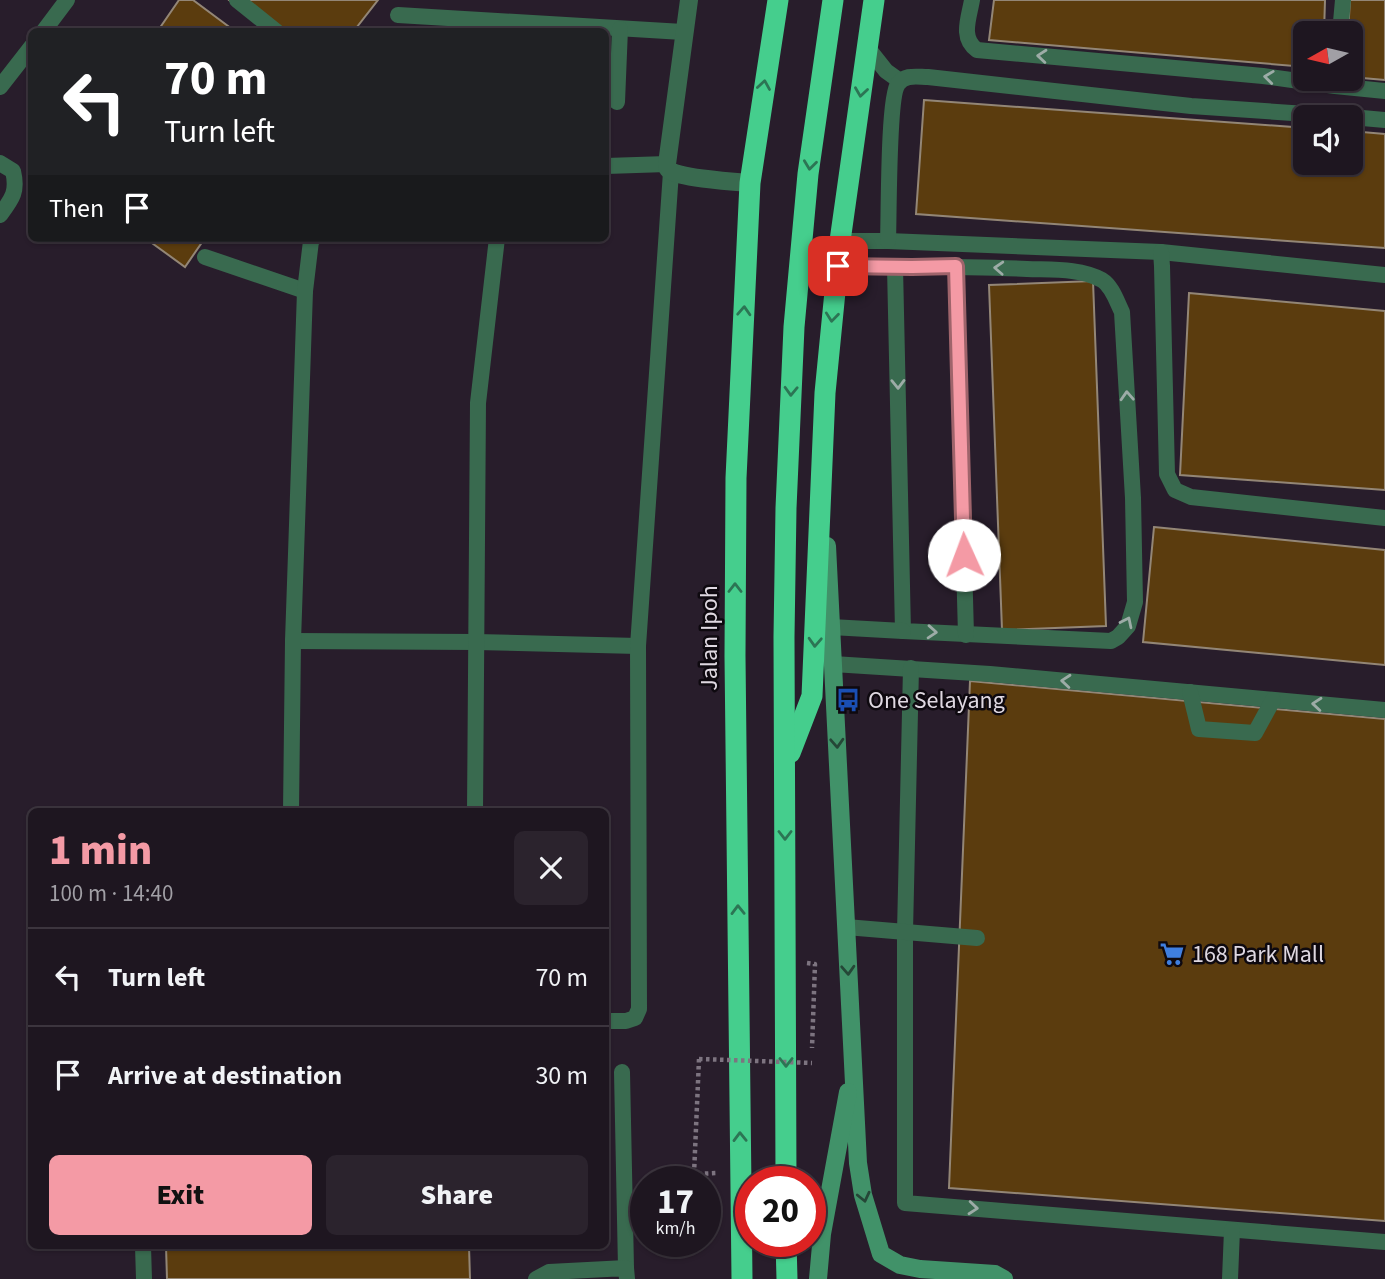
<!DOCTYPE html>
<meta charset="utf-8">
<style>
:root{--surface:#1e1620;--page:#2b232d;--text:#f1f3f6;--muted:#a19fa5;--line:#3c353e;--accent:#f49aa5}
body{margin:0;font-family:"Source Sans 3",sans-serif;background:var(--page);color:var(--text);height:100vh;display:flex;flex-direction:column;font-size:26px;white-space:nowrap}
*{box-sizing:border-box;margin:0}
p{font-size:23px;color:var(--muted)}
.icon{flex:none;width:38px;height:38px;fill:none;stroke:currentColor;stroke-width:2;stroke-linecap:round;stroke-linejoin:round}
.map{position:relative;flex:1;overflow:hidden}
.side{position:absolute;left:28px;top:808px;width:581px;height:441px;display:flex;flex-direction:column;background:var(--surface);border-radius:10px;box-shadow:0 2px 5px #0004,0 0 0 2px var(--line)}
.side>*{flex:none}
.guide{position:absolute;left:28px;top:28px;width:581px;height:214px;border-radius:10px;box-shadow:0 2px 5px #0004,0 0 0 2px var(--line);background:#202124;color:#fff;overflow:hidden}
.needle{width:46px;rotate:262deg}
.controls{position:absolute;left:1293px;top:21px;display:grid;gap:14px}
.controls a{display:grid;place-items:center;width:70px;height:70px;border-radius:10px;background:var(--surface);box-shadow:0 2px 5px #0004,0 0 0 2px var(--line);font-size:35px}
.speed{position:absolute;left:630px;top:1166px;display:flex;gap:14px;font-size:35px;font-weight:700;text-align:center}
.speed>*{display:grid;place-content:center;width:91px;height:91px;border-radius:50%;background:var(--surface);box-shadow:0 2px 5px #0004,0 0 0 2px var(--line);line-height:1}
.speed small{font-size:18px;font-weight:400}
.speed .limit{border:10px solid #d22;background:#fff;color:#111}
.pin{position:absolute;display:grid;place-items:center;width:60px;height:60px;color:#fff;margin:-30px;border-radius:14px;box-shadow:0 4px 10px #0006}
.me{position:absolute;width:77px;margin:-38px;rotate:358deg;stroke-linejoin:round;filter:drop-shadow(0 0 5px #0008)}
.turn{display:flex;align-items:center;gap:24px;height:147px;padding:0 21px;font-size:32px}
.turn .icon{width:91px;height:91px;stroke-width:2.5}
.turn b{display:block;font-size:49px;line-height:60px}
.then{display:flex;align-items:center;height:66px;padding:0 21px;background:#0003;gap:14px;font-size:26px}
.round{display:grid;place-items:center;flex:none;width:74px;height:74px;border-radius:10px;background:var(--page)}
.overview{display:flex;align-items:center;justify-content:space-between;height:119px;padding:0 21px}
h1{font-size:42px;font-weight:800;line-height:52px;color:var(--accent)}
.action{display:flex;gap:14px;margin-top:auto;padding:14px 21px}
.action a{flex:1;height:80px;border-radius:10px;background:var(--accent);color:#111;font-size:28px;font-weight:800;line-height:80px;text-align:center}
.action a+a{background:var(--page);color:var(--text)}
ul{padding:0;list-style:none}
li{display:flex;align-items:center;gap:21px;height:98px;padding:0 21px;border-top:2px solid var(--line)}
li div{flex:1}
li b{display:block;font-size:26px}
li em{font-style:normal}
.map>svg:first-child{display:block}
.building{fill:#5b3c0e;stroke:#938676;stroke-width:2}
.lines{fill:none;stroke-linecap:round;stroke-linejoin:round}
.path{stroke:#7d7480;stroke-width:4.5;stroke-dasharray:3.5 3.5;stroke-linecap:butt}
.lane{stroke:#396a4f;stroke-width:16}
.street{stroke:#396a4f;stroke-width:18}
.secondary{stroke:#419269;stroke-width:18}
.highway{stroke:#45ce8d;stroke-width:21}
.path-bridge{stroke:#7d7480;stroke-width:4.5;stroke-dasharray:3.5 3.5;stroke-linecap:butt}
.oneway{stroke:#9daca7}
.oneway2{stroke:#2c7554}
.oneway3{stroke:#254737}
.route-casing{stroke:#9f646b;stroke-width:18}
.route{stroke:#f49aa5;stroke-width:12}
.labels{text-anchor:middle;stroke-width:5;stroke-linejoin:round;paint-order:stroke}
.street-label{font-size:24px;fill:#dfd8e1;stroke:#0e090f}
.poi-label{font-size:24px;fill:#dfd8e1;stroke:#0e090f;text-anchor:start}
</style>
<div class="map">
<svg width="1385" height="1279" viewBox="0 0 1385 1279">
<rect width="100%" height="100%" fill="#281d2b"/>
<g class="building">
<path d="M179,0H193L236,32H157Z"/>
<path d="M229,0H378L353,32H270Z"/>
<path d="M994,0H1325L1324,33H1306V67L989,40Z"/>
<path d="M1350,0H1385V80L1351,77V33H1348Z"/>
<path d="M606,41H610L606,107Z"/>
<path d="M924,100L1306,128V163H1351V131L1385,134V248L916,214Z"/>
<path d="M145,238H205L185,267Z"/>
<path d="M1093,281L1106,626L1002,630L989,285Z"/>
<path d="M1189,293L1385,311V490L1180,475Z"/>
<path d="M1154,527L1385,550V665L1143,642Z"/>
<path d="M970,681L1385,719V1221L949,1188Z"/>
<path d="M166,1246H469L470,1279H167Z"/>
</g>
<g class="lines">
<g class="path">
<path d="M807,963L815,964L812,1048"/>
<path d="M699,1059L694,1174L718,1173"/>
</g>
<g class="lane">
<path d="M237,0L277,32"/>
<path d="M972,0C969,18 960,38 977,50L1263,76L1335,86L1385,91"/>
<path d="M398,15L683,32"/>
<path d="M43,32L67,0"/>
<path d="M1340,33L1343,0"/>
<path d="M867,47L886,71L900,81"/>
<path d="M0,87L32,46"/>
<path d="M617,102L620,29"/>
<path d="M1351,117L1385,120"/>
<path d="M0,163L13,171C18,192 12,199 0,215"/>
<path d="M606,166L667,164"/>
<path d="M840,241H888L1161,252L1385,275"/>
<path d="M888,241C889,217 888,97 898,84C905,74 917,77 928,77L1191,106L1350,117"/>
<path d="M1161,252L1162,266L1167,474L1175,490L1191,497L1385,518"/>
<path d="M205,257L305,291"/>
<path d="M838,266C901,267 964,266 1027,269C1052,270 1080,268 1102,280C1112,286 1117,302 1122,312L1133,498L1135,602L1128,626L1118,637L1111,641L903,631L895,267"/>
<path d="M956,266L966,635"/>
<path d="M831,627L903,631"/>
<path d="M293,641L476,642L638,646"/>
<path d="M833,664L990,674L1385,710"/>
<path d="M911,668L905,932V1203L1385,1242"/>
<path d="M1190,692L1199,729L1255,733L1273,700"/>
<path d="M291,812L293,641L305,291L311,241L314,238"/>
<path d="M475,812L478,403L497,238"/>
<path d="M846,927L977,938"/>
<path d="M606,1021H626L635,1018L639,1009L638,646L671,172"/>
<path d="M622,1072L626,1268"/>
<path d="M143,1246L144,1279"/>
<path d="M536,1279L549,1272L626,1268L627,1279"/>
<path d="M1230,1279L1232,1230"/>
</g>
<path class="street" d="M689,0L667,164C667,166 667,168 668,169C674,178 737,182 750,183"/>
<g class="secondary">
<path d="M827,546L858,1163L863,1195L881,1254L900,1265L920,1269L995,1274L1004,1279"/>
<path d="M818,1279L822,1234L848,1092"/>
</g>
<g class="highway">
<path d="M790,753L812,696L825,393L840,241L874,0"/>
<path d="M786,1181L784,637L786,508L794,327L808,174L833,0"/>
<path d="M786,1241L787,1279"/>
<path d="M742,1279L735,656L736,478L750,183L778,0"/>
</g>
<path class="path-bridge" d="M699,1059L812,1063"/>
</g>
<defs><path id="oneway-chevron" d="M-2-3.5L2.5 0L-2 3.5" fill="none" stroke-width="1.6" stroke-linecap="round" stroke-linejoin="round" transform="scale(1.75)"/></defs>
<g class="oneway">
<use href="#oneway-chevron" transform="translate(1042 56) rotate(-175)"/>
<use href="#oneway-chevron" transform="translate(1269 77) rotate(-173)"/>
<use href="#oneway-chevron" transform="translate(999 268) rotate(-177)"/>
<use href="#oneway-chevron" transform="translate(898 384) rotate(89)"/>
<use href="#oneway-chevron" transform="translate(1127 396) rotate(-93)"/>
<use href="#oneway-chevron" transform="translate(1127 622) rotate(-64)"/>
<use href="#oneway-chevron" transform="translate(932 632) rotate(4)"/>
<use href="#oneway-chevron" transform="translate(1066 681) rotate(-175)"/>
<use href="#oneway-chevron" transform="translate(1317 704) rotate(-175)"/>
<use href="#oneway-chevron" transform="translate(973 1208) rotate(5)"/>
</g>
<g class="oneway2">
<use href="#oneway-chevron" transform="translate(764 85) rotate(-81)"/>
<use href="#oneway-chevron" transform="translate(861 92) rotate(98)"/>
<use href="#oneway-chevron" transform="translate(810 165) rotate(97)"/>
<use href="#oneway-chevron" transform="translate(744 311) rotate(-87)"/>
<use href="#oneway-chevron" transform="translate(832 317) rotate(96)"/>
<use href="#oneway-chevron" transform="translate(791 391) rotate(92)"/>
<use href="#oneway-chevron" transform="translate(735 588) rotate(-90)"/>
<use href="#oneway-chevron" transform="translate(815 642) rotate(93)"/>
<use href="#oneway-chevron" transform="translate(785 835) rotate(90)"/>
<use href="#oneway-chevron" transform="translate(738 910) rotate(-91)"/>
<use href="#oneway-chevron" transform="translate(786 1062) rotate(90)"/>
<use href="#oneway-chevron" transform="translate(740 1137) rotate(-91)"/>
</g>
<g class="oneway3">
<use href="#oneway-chevron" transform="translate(837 743) rotate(87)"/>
<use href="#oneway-chevron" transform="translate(848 970) rotate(87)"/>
<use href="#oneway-chevron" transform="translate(864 1197) rotate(77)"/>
</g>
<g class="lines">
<g class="route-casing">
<path id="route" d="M838,266L912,267L956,266L964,555"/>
</g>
<use href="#route" class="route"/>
</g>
<defs>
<g id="bus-bare" transform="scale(1.89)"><path d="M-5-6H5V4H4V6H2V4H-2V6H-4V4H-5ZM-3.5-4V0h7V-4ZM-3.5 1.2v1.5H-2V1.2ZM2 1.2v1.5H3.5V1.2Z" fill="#1a4fb4" stroke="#0e090f" stroke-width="2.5" paint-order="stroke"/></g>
<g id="supermarket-bare" transform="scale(1.89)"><path d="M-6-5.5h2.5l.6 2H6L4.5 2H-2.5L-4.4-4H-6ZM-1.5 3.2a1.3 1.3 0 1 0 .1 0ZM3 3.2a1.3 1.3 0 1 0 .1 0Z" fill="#3f7fe0" stroke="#0e090f" stroke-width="2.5" paint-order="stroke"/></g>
</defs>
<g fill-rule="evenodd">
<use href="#bus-bare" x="848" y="700"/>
<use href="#supermarket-bare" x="1172" y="954"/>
</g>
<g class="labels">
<g class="street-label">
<text transform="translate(709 638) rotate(-90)" y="8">Jalan Ipoh</text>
</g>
<g class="poi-label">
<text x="868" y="708">One Selayang</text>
<text x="1192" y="962">168 Park Mall</text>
</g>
</g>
</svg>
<div class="controls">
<a><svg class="needle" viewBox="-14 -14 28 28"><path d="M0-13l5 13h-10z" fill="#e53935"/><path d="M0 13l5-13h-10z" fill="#a19fa5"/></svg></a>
<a><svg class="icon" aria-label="sound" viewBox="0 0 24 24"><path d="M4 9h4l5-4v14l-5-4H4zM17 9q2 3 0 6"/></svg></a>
</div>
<div class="speed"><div>17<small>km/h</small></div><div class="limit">20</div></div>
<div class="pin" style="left:838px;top:266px;background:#d93025"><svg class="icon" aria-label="arrive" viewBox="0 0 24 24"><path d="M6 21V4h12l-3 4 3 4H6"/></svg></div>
<svg class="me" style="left:964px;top:555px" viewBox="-20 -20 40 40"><circle r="19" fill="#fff"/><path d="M0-13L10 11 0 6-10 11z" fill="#f49aa5"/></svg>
<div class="guide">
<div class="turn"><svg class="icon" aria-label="left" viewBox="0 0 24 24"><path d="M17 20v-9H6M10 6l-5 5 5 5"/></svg><div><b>70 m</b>Turn left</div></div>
<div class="then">Then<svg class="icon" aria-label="arrive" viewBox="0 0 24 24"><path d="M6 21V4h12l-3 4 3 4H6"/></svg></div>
</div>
<section class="side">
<div class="overview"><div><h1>1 min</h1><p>100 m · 14:40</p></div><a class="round"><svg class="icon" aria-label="close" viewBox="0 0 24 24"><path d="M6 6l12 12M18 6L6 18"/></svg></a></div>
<ul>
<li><svg class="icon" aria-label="left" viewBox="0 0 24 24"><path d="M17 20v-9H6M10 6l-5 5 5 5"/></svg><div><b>Turn left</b></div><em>70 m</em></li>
<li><svg class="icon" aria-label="arrive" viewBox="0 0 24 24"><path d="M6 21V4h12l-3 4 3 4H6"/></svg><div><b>Arrive at destination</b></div><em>30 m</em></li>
</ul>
<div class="action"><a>Exit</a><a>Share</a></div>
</section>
</div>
